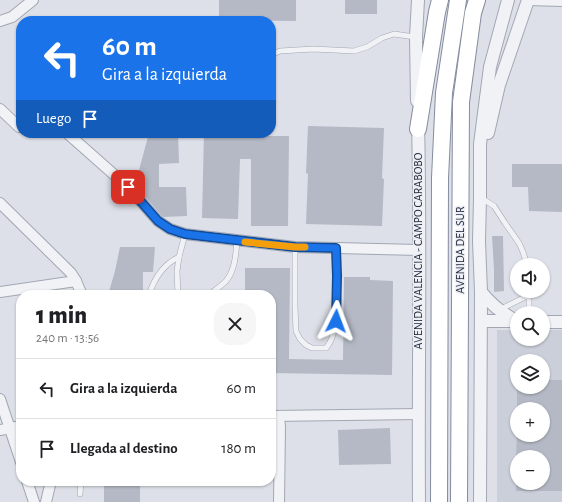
<!DOCTYPE html>
<html lang="es">
<meta charset="utf-8">
<style>
:root{--surface:#fff;--page:#f6f6f6;--text:#202124;--muted:#757577;--line:#e0e0e0}
body{margin:0;font-family:"Alegreya Sans",sans-serif;background:var(--page);color:var(--text);height:100vh;display:flex;flex-direction:column;font-size:15px;white-space:nowrap}
*{box-sizing:border-box;margin:0}
p{font-size:13px;color:var(--muted)}
.icon{flex:none;width:22px;height:22px;fill:none;stroke:currentColor;stroke-width:2;stroke-linecap:round;stroke-linejoin:round}
.map{position:relative;flex:1;overflow:hidden}
.side{position:absolute;left:16px;top:290px;width:260px;height:196px;display:flex;flex-direction:column;background:var(--surface);border-radius:16px;box-shadow:0 1px 3px #0004}
.side>*{flex:none}
.hud{position:absolute;left:16px;top:16px;width:260px;height:122px;border-radius:16px;box-shadow:0 1px 3px #0004;background:#1a73e8;color:#fff;overflow:hidden}
.fabs{position:absolute;left:510px;top:258px;display:grid;gap:8px}
.fabs a{display:grid;place-items:center;width:40px;height:40px;border-radius:50%;background:var(--surface);box-shadow:0 1px 3px #0004;font-size:20px}
.pin{position:absolute;display:grid;place-items:center;width:34px;height:34px;color:#fff;margin:-17px;border-radius:8px;box-shadow:0 2px 6px #0006}
.me{position:absolute;width:44px;margin:-22px;rotate:3deg;stroke-linejoin:round;filter:drop-shadow(0 0 3px #0008)}
.turn{display:flex;align-items:center;gap:14px;height:84px;padding:0 20px;font-size:18px}
.turn .icon{width:52px;height:52px;stroke-width:2.5}
.turn b{display:block;font-size:28px;line-height:34px}
.then{display:flex;align-items:center;height:38px;padding:0 20px;background:#0003;gap:8px;font-size:15px}
.round{display:grid;place-items:center;flex:none;width:42px;height:42px;border-radius:16px;background:var(--page)}
.summary{display:flex;align-items:center;justify-content:space-between;height:68px;padding:0 20px}
h1{font-size:24px;font-weight:800;line-height:30px}
ul{padding:0;list-style:none}
li{display:flex;align-items:center;gap:12px;height:60px;padding:0 20px;border-top:1px solid var(--line)}
li div{flex:1}
li b{display:block;font-size:15px}
li em{font-style:normal}
.map>svg:first-child{display:block}
.built{fill:#cbcfda;fill-rule:evenodd}
.building{fill:#b4b9c5}
.lines{fill:none;stroke-linecap:round;stroke-linejoin:round}
.service-casing{stroke:#a2a7b2;stroke-width:6}
.minor-casing{stroke:#a2a7b2;stroke-width:12}
.tertiary-casing{stroke:#a2a7b2;stroke-width:14}
.trunk-casing{stroke:#848c9f;stroke-width:18}
.service{stroke:#f0f2f6;stroke-width:5}
.minor{stroke:#f0f2f6;stroke-width:10}
.tertiary{stroke:#f0f2f6;stroke-width:12}
.trunk{stroke:#fff;stroke-width:16}
.route-casing{stroke:#114b97;stroke-width:10}
.route{stroke:#1a73e8;stroke-width:7}
.slow{stroke:#f59e0b;stroke-width:7}
.labels{text-anchor:middle;stroke-width:3;stroke-linejoin:round;paint-order:stroke}
.street-label{font-size:12px;fill:#262d3f;stroke:#edeff5}
</style>
<div class="map">
<svg width="562" height="502" viewBox="0 0 562 502">
<rect width="100%" height="100%" fill="#dde0e8"/>
<path class="built" d="M497,330H517V339H543V330H562V502H497ZM517,361H543V387H517ZM517,409H543V435H517ZM517,457H543V483H517Z"/>
<g class="building">
<path d="M219,0H296V21L219,20Z"/>
<rect x="345" y="0" width="32" height="14"/>
<path d="M308,126L384,128L382,178L384,179L382,226L306,224L308,174L306,173Z"/>
<path d="M149,133H178L179,163L159,164V187H186L187,216L163,217L135,185Z"/>
<path d="M204,133H241L240,136H289L288,226H251V159H240L238,219L202,218Z"/>
<path d="M512,164H562V212L529,211L528,187H512Z"/>
<path d="M492,236H503L504,291L494,292V270Z"/>
<path d="M120,247H155L153,272H143V295H108L115,271Z"/>
<path d="M245,268H290L289,359L343,360L344,277H370V280L393,281L392,375L271,373V295H245Z"/>
<path d="M543,380H562V491H516V483H543V457H516L517,435H543V409H517V387H543Z"/>
<path d="M390,428L391,464L339,465L338,430Z"/>
<rect x="104" y="481" width="36" height="21"/>
</g>
<g class="lines">
<g class="service-casing">
<g id="service">
<path d="M271,55L280,51L313,49L354,51L367,47L382,38L394,34L415,37"/>
<path d="M481,198L494,206L505,223L519,243L523,252L527,265"/>
<path d="M295,247V306L296,331L300,339L306,345L312,348H326C344,327 335,274 336,248"/>
<path d="M214,291C218,288 223,284 226,281C235,271 236,253 237,241"/>
<path d="M529,291V313"/>
<path d="M149,295C154,279 164,264 179,257"/>
<path d="M178,295L177,271L179,257L185,234"/>
<path d="M499,310L529,295"/>
<path d="M271,427H280"/>
<path d="M80,494L81,481"/>
</g>
</g>
<g class="minor-casing">
<g id="minor">
<path d="M528,0L562,1"/>
<path d="M0,21L12,17L33,0"/>
<path d="M0,109L19,127H21"/>
<path d="M67,133L128,187L158,221L170,229L185,234L295,247L419,250"/>
<path d="M0,203L71,273L76,281L82,295"/>
<path d="M0,292L76,281"/>
<path d="M0,399L21,462"/>
<path d="M271,416L418,414"/>
<path d="M0,430L21,426"/>
<path d="M27,481L34,502"/>
<path d="M46,502L51,481"/>
<path d="M279,502L280,427L279,416"/>
</g>
</g>
<g class="tertiary-casing">
<g id="tertiary">
<path d="M417,101L416,37L418,0"/>
<path d="M418,121C421,248 418,375 419,502"/>
<path d="M488,133L499,85L528,0"/>
<path d="M481,292C491,304 502,314 517,321"/>
<path d="M481,321H516"/>
<path d="M543,322H562"/>
<path d="M480,502L481,292L479,241L480,198V144L490,67L508,0"/>
</g>
</g>
<g class="trunk-casing">
<g id="trunk">
<path d="M418,129L437,12L440,0"/>
<path d="M439,502L440,178L444,93L458,0"/>
<path d="M459,502L461,102L473,13L477,0"/>
</g>
</g>
<use href="#service" class="service"/>
<use href="#minor" class="minor"/>
<use href="#tertiary" class="tertiary"/>
<use href="#trunk" class="trunk"/>
</g>
<g class="lines">
<g class="route-casing">
<path id="route" d="M128,187L158,221L170,229L185,234L295,247L336,248L337,276L336,321"/>
</g>
<use href="#route" class="route"/>
<path class="slow" d="M245,242L295,247H305"/>
</g>
<g class="labels">
<g class="street-label">
<text transform="translate(460 250) rotate(-90)" y="4">AVENIDA DEL SUR</text>
<text transform="translate(418 251) rotate(-90)" y="4">AVENIDA VALENCIA - CAMPO CARABOBO</text>
</g>
</g>
</svg>
<div class="fabs">
<a><svg class="icon" aria-label="sound" viewBox="0 0 24 24"><path d="M4 9h4l5-4v14l-5-4H4zM17 9q2 3 0 6"/></svg></a>
<a><svg class="icon" aria-label="search" viewBox="0 0 24 24"><circle cx="10" cy="10" r="6"/><path d="M15 15l6 6"/></svg></a>
<a><svg class="icon" aria-label="layers" viewBox="0 0 24 24"><path d="M12 4l9 5-9 5-9-5zM3 14l9 5 9-5"/></svg></a>
<a>+</a>
<a>−</a>
</div>
<div class="pin" style="left:128px;top:187px;background:#d93025"><svg class="icon" aria-label="arrive" viewBox="0 0 24 24"><path d="M6 21V4h12l-3 4 3 4H6"/></svg></div>
<svg class="me" style="left:336px;top:321px" viewBox="-20 -20 40 40"><path d="M0-17L14 15 0 8-14 15z" fill="#1a73e8" stroke="#fff" stroke-width="4"/></svg>
<div class="hud">
<div class="turn"><svg class="icon" aria-label="left" viewBox="0 0 24 24"><path d="M17 20v-9H6M10 6l-5 5 5 5"/></svg><div><b>60 m</b>Gira a la izquierda</div></div>
<div class="then">Luego<svg class="icon" aria-label="arrive" viewBox="0 0 24 24"><path d="M6 21V4h12l-3 4 3 4H6"/></svg></div>
</div>
<section class="side">
<div class="summary"><div><h1>1 min</h1><p>240 m · 13:56</p></div><a class="round"><svg class="icon" aria-label="close" viewBox="0 0 24 24"><path d="M6 6l12 12M18 6L6 18"/></svg></a></div>
<ul>
<li><svg class="icon" aria-label="left" viewBox="0 0 24 24"><path d="M17 20v-9H6M10 6l-5 5 5 5"/></svg><div><b>Gira a la izquierda</b></div><em>60 m</em></li>
<li><svg class="icon" aria-label="arrive" viewBox="0 0 24 24"><path d="M6 21V4h12l-3 4 3 4H6"/></svg><div><b>Llegada al destino</b></div><em>180 m</em></li>
</ul>
</section>
</div>
